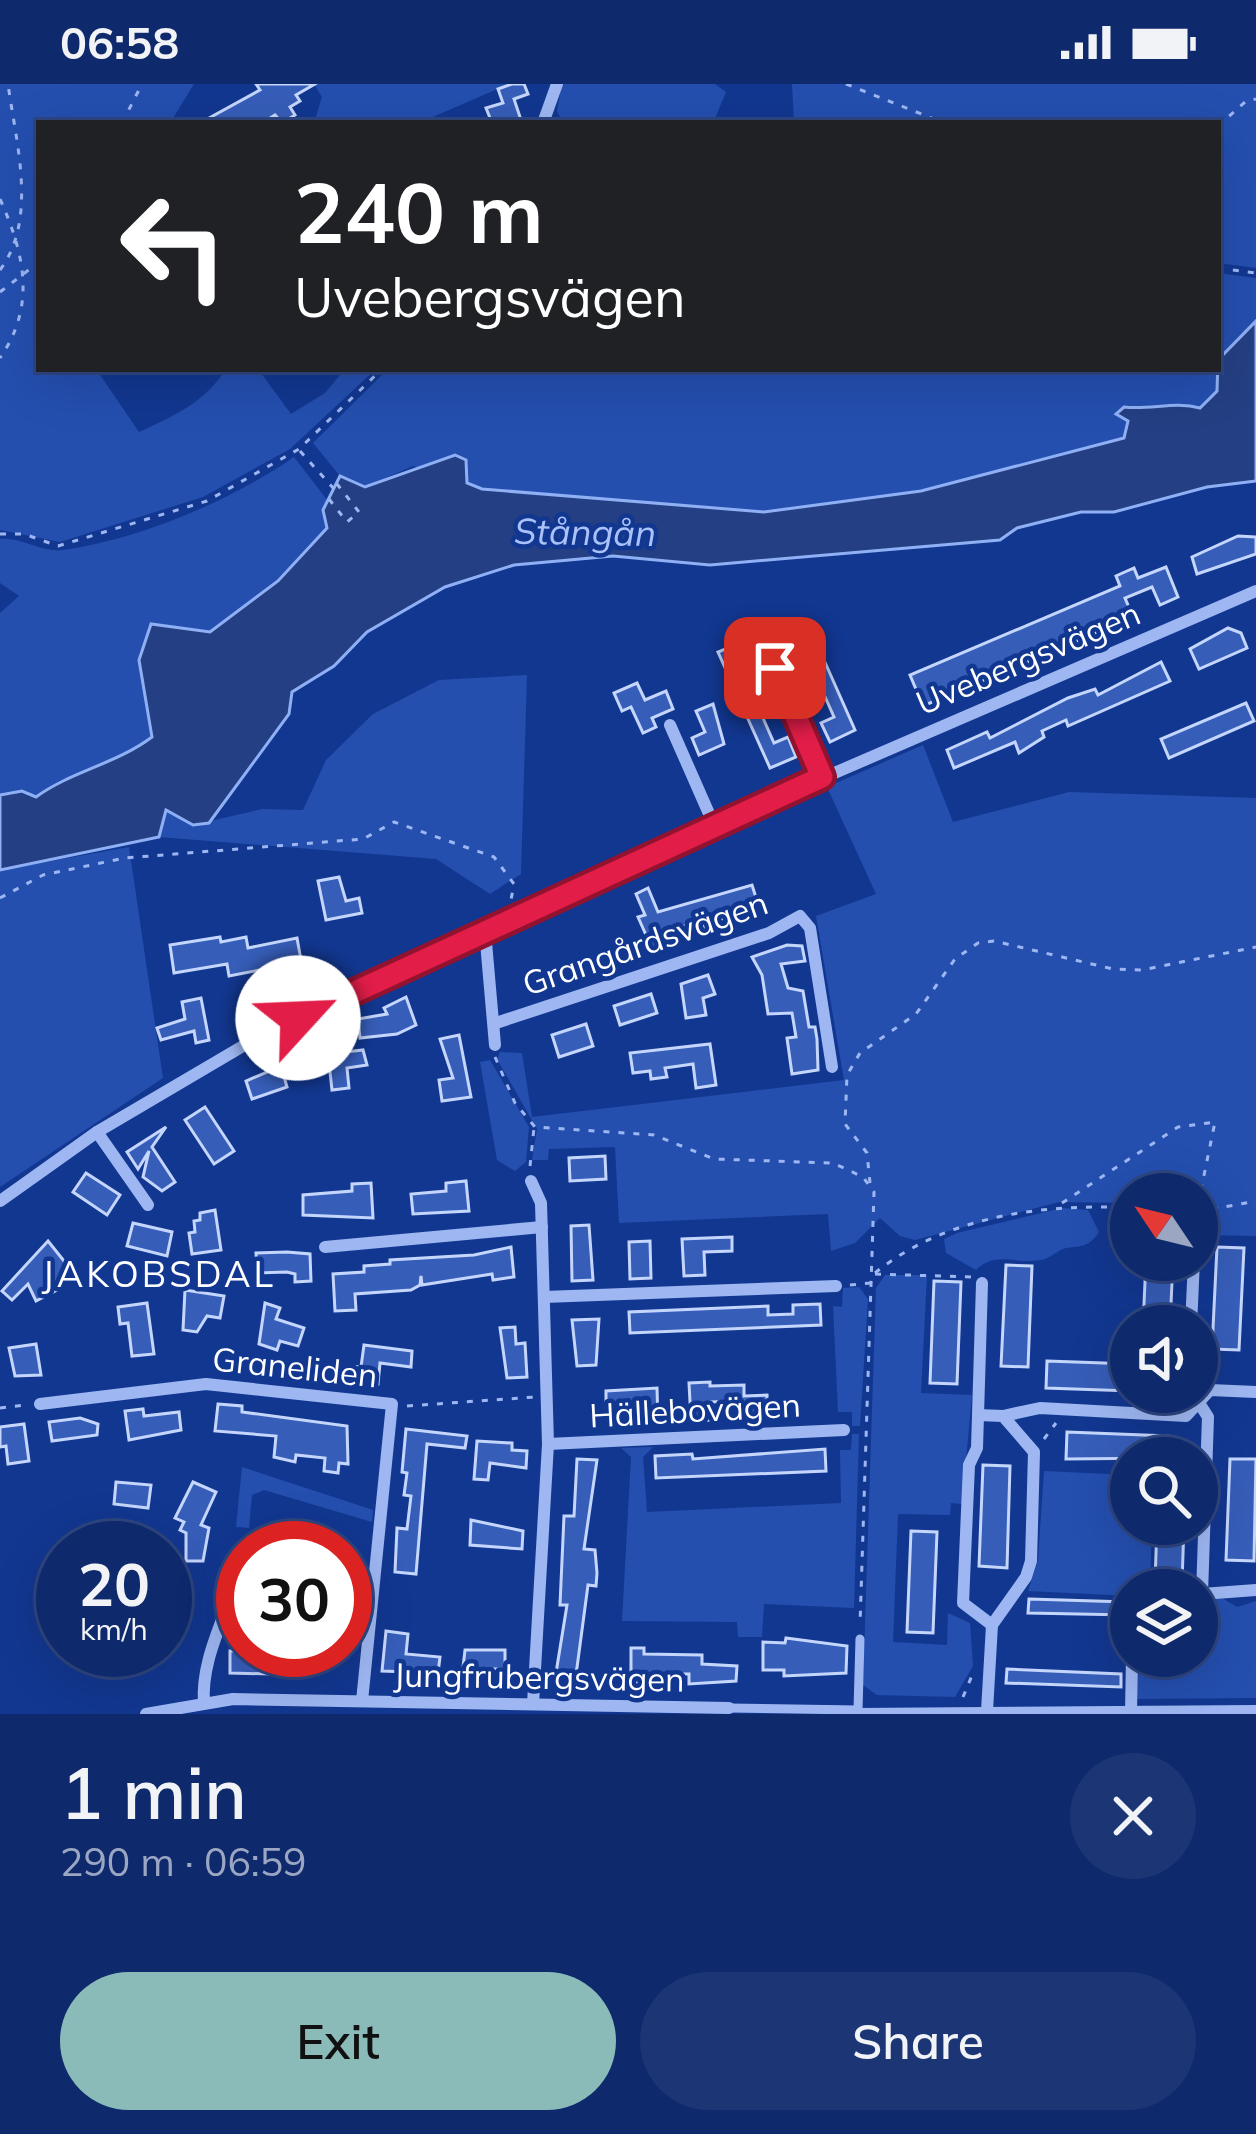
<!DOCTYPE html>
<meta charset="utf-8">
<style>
:root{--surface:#0e296c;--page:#1c3574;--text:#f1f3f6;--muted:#9ba6c2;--line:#2e457f;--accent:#8bbbb9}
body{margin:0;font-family:Mulish,sans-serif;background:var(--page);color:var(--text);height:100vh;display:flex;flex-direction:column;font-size:45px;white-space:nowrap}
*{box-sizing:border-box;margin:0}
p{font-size:39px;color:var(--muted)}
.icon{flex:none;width:66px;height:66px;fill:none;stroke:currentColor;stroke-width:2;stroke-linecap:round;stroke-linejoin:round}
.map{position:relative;height:1630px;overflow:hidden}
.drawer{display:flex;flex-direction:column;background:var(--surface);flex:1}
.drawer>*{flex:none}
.hud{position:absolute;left:36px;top:36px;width:1185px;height:252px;border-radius:0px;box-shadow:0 12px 48px #0002,0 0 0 3px var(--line);background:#202124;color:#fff;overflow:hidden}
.needle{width:78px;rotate:305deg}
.fabs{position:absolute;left:1110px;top:1089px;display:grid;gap:24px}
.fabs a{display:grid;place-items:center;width:108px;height:108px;border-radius:50%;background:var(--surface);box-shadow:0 12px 48px #0002,0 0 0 3px var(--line);font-size:60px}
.speed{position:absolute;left:36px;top:1437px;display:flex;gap:24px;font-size:60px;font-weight:700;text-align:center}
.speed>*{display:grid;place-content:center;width:156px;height:156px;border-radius:50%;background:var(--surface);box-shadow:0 12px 48px #0002,0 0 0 3px var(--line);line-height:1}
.speed small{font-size:30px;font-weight:400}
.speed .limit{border:18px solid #d22;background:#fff;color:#111}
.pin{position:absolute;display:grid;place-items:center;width:102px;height:102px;color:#fff;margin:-51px;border-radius:24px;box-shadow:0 6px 18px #0006}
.me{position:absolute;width:132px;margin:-66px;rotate:65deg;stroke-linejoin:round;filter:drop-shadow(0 0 9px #0008)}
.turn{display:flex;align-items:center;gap:42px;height:252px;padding:0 60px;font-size:54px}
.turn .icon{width:156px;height:156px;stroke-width:2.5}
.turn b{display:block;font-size:84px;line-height:102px}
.round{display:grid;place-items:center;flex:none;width:126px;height:126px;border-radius:63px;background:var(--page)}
.summary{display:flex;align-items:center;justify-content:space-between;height:204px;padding:0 60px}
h1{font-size:72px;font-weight:600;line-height:90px}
.primary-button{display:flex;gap:24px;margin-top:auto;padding:24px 60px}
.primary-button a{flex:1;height:138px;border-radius:72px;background:var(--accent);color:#111;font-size:48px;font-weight:600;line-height:138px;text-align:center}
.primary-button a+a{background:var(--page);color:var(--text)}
.status{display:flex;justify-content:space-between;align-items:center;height:84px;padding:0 60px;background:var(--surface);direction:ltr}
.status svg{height:33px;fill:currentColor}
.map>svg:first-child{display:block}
.green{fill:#244faf}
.water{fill:#243f83;stroke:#8fb0f5;stroke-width:3}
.building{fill:#365db8;stroke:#c5d6fd;stroke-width:3}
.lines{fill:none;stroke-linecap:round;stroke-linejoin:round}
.path{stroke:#9eb7f2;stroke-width:3;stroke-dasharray:6 9;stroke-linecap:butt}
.lane{stroke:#9eb7f2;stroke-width:9}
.street{stroke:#9eb7f2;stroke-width:12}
.route-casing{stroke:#92132f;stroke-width:30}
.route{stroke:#e11d48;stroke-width:21}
.labels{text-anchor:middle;stroke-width:9;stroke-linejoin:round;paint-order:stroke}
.street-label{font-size:33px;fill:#fff;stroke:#123790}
.water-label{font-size:36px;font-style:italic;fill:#aac2f9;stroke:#123790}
.neighbourhood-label{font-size:36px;letter-spacing:3px;fill:#fff;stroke:#123790}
</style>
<div class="status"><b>06:58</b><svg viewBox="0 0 49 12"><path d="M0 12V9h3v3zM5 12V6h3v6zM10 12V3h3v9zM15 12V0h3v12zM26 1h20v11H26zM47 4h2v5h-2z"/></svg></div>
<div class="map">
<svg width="1256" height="1630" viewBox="0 0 1256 1630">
<rect width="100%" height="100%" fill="#123790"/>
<g class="green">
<path d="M0,0H194L170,39H39V285H96L139,348C174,332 205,318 226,285H258L291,330L325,309L345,285H376L290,365L203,413L60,458L0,446Z"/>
<path d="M314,0H509L419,39H314L322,13Z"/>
<path d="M562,0H715L726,8L713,39H563L557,27Z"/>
<path d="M792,0H1256V184L1218,179V39H794Z"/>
<path d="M1218,189L1256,194V237L1218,276Z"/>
<path d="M388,285H1216L1217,307L1200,324C1174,316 1153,327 1129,337L1125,353L921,407L764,428L482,405L413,382L365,403L340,392L313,359Z"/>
<path d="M294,373L328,417L323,426L327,444L278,497L210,549L151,540L139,576L153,653C116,680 72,687 36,713L22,707L0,711V529L19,512L0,499V455C22,453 42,469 63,466C141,455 230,417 294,373Z"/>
<path d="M527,591L521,790L490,810L436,775L159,753L166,726L193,741L262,725L303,726L326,676L373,630L439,596Z"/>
<path d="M923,661L953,738L1069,708L1256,714V1152L1200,1151L1197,1110H1131V1119L1059,1118L915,1156L900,1152L880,1134L855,1159L831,1167L828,1130L619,1139L615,1063L549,1065L548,1076H532L537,1045L497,975L500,968L522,969L532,1033L844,996L816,832L876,810L827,703Z"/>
<path d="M129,763L163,994L0,1103V786Z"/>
<path d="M490,976L529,1043L526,1078L515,1087L497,1076L480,978Z"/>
<path d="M1062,1124L1088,1126L1099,1148C1089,1163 1082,1162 1066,1164C1057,1166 1050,1175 1041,1176C1017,1181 996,1166 976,1186L946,1169L944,1155L957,1149Z"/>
<path d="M885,1191H927L921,1309L972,1311L962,1420L951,1419L950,1431L898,1430L893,1558L947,1561L948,1529L970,1539L973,1582L955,1613L877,1611L863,1601L876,1204Z"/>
<path d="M859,1203L868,1215L860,1342H852V1328H838L833,1222L842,1223L843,1204Z"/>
<path d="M852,1350H859L854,1524L764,1520L762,1553H738L737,1538L622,1537L631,1373L621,1364L653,1363L643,1373L647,1428L841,1419L840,1366H851Z"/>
<path d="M242,1383L373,1426L372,1438L264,1406L252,1411L249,1444L236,1443Z"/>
<path d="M1044,1387L1131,1391V1440H1152L1150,1506H1131V1512L1028,1507L1038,1476Z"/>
<path d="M1222,1514L1237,1523L1256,1517V1614L1135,1615L1137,1572H1197V1518Z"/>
</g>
<path class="water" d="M1256,237V397L1207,403L1114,428H1081L1017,444L1000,456L710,481L613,472L514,481L445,503L367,548L334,582L292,608L289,630L209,739L193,741L166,726L159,753L0,786V711L22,707L36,713C72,687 116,680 152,653L139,576L151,540L210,548L278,497L327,444L323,426L340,392L365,403L455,371L466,376L467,399L482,405L764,428L921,407L1124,354L1128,337L1116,330L1124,323C1151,326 1175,317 1200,324L1217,307L1218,276Z"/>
<g class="building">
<path d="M256,0H315L296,11L300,17L290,23L295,31L282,39L275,31L262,39H200L260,6Z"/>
<path d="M512,0H524L528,10L514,15L521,36L492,39L486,24L503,19L498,5Z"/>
<path d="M1238,452L1256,453V470L1197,490L1192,473Z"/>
<path d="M1166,483L1178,513L1160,521L1152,503L1125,514L1133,533L923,622L910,591L1120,502L1116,492L1127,487L1134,484L1138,494Z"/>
<path d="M808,540L855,646L830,658L821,639L834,633L822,606L809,612L801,593L813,588L804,564L790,570L782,551Z"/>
<path d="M765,541L775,563L740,582L750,606L763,600L772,619L763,623V634L774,659L788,653L796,673L770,684L718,568L752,554L749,548Z"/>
<path d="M1228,544L1241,549L1247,564L1199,585L1190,565Z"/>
<path d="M1161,578L1170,597L1068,642L1066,636L1042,647L1044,653L1019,669L1015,658L954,684L947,666L987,648L990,654L1068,614L1095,605L1098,611Z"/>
<path d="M637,599L645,616L666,607L673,625L652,634L656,643L643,649L631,623L622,627L614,609Z"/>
<path d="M1246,619L1254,637L1169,674L1161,655Z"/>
<path d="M713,620L724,660L699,671L692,654L705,648L696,627Z"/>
<path d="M339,793L346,817L359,814L362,829L326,836L318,797Z"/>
<path d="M752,801L759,823L718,836L721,845L707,850L703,836L666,848L671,864L654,869L638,833L645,831L636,810L648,804L658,828Z"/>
<path d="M220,853L221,858L246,853L248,864L297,854L301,876L310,874L313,888L288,895L286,885L275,883L229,892L227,880L174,889L170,861Z"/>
<path d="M787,861L802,862L805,877L781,880L788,904L803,907L809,943H815L817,955L818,986L792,990L787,954L796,953L792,929L768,930L762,891L752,873Z"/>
<path d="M708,891L715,910L703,914L706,931L686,934L681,900Z"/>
<path d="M651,910L657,929L620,941L614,922Z"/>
<path d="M406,913L416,941L397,950L360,954L358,935L387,930L384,924Z"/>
<path d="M201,914L209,956L196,959L194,947L161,956L157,944L185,935L182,918Z"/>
<path d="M586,940L593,962L559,973L552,951Z"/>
<path d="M459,951L471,1013L442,1017L439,996L453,994L440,955Z"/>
<path d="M710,960L716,1001L696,1004L693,980L665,984L667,993L651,995L650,987L633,989L630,969Z"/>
<path d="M363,966L367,981L347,984L349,1004L332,1006L328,970Z"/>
<path d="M281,982L287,1003L252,1015L246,997Z"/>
<path d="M205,1023L234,1067L214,1080L185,1036Z"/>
<path d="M166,1043L152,1063L175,1098L162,1107L143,1093L149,1067L138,1085L127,1068Z"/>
<path d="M605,1072L606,1095L570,1097L569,1074Z"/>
<path d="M86,1089L120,1111L107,1131L73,1108Z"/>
<path d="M466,1097L469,1127L413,1130L411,1110L446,1107V1099Z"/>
<path d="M371,1099L373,1134L303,1131V1111L352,1107V1100Z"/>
<path d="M215,1126L221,1166L192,1170L189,1149L195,1148L194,1137L200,1136V1129Z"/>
<path d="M133,1139L172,1148L167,1172L127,1162Z"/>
<path d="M589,1141L593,1196L572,1197L571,1142Z"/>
<path d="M732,1153V1167L704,1168L705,1191L684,1192L682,1155Z"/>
<path d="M48,1157L72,1187L57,1206L36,1217L28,1200L12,1216L2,1207Z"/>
<path d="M650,1157L651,1194L630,1195L629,1158Z"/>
<path d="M511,1163L514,1193L493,1196L492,1190L422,1201L421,1192L420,1201L411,1206L355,1210L356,1226L335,1227L333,1190L364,1188V1182L390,1180V1176L474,1171Z"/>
<path d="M1217,1163L1244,1164L1239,1266L1212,1265Z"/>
<path d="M287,1168L310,1170L311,1197L295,1198V1190L287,1188L257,1189L256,1169Z"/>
<path d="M1146,1176H1173L1170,1242H1143Z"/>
<path d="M1006,1181L1032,1182L1028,1283L1001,1282Z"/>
<path d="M934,1197L961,1198L957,1300L930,1299Z"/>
<path d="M185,1206L224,1212L220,1234L207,1232L197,1248L183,1246Z"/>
<path d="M147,1219L154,1270L132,1272L128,1239L120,1240L118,1223Z"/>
<path d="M265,1219L280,1224L276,1235L304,1244L298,1262L280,1257L277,1266L259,1260Z"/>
<path d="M820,1220L821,1241L630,1249L629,1228L768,1222V1231L793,1230V1221Z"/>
<path d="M599,1235L596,1281L577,1282L572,1236Z"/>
<path d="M515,1243L516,1260L525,1259L527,1293L507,1294L500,1244Z"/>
<path d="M36,1260L41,1291L15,1292L9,1264Z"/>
<path d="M364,1261L412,1267L411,1283L380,1279L378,1300L348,1296L349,1282L361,1283Z"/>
<path d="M1047,1277L1131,1280V1307L1046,1304Z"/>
<path d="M710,1298V1302L744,1301V1312L767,1311L768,1334L744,1335L743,1317L710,1318L711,1336L691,1337L689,1299Z"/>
<path d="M657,1304L658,1338L637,1339L636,1325L606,1326V1307Z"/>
<path d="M218,1320L242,1322V1328L347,1342L348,1380L339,1379L338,1389L324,1387L325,1374L296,1371L295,1378L274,1373L276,1352L215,1347Z"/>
<path d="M143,1325L144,1332L179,1328L181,1346L129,1356L125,1327Z"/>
<path d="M80,1334L98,1340L97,1351L52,1357L49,1338Z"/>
<path d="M24,1340L29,1377L8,1380L6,1362L0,1363V1343Z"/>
<path d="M406,1345L467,1352L465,1364L427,1360L416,1490L395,1488L397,1444L407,1445L411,1412L404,1411L407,1389L402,1388Z"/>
<path d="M1067,1348L1168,1352L1167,1374L1066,1375Z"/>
<path d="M477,1357L512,1359V1366L527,1367L526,1384L490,1379L488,1396L474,1395Z"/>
<path d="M825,1365L826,1387L656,1394L655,1372L692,1370L693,1375Z"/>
<path d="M577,1375L597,1376L584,1465L595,1466L597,1489L596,1502L588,1501L576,1591L556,1589L567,1521H560L564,1432H574Z"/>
<path d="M1230,1375H1256L1254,1477L1226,1476Z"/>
<path d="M983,1381L1010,1382L1007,1484L979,1482Z"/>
<path d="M116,1398L151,1401L148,1424L114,1420Z"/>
<path d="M193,1398L216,1408L201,1441L209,1444L203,1477H186V1449L180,1446L184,1438L175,1434Z"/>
<path d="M471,1436L523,1447L522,1465L470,1461Z"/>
<path d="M1157,1440H1184L1182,1500L1155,1499Z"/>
<path d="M911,1447L937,1448L933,1549L907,1548Z"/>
<path d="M1029,1515L1127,1518V1531L1028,1529Z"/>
<path d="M386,1547L408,1550L406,1570L440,1573L438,1589L382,1587Z"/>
<path d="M786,1554L847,1562L846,1589L784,1592V1586H763V1558L785,1559Z"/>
<path d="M631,1564H644V1570L702,1571V1580L737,1582L736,1597L689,1600V1590H661V1600L631,1599Z"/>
<path d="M270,1566L269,1590L230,1589V1567Z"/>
<path d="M465,1566H505V1585H494V1592H462Z"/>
<path d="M1007,1585L1121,1590V1603L1006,1599Z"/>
</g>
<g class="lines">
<g class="path">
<path d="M846,0L944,39"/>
<path d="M122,39L142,0"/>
<path d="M1218,42L1245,18L1256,15"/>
<path d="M0,115C25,171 36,222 0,274"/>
<path d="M1218,184L1256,189"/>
<path d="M0,186C38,135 16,59 8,0"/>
<path d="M0,208L39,178"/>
<path d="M300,367L334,405"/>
<path d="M329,415L347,438L359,428L337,400"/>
<path d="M0,450H24L58,462L207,417L299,365L382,285"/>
<path d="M0,814L43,791L125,774L363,755L394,738L494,773L514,800L510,821"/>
<path d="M495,973L515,1019L535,1043L654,1051L714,1075L833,1079L863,1093L874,1108L860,1541"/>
<path d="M530,1082L534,1044"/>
<path d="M870,1099L867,1069L845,1040L847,991L860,969L916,930L955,875L978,859L994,857L1113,885L1142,886L1256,863"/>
<path d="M1062,1119L1178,1043L1215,1038L1197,1125"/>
<path d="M1197,1128L1256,1117"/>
<path d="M875,1189C945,1132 1045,1119 1131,1124"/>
<path d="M875,1190L973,1193"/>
<path d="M850,1201L871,1199"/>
<path d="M407,1322L535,1313"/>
<path d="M0,1324L26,1321"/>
<path d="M1044,1355L1056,1339"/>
<path d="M963,1613L973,1589"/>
</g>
<path class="lane" d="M729,1624L858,1626L860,1555"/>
<g class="street">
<path d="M543,39L557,0"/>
<path d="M775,583L822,693"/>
<path d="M670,641L714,741"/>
<path d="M485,847L495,961"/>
<path d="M496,939L769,849L800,832L810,844L832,983"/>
<path d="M97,1048L148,1121"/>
<path d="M531,1097L541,1119L548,1360L533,1620"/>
<path d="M0,1117L97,1048L260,952L714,741L1256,507"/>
<path d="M325,1163L542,1143"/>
<path d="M982,1199L977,1364L969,1381L963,1519L992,1541"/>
<path d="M544,1213L836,1202"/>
<path d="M1191,1242L1194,1176"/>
<path d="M1192,1308L1208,1333L1202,1510L1197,1512"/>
<path d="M40,1320L206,1300L392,1320L362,1617"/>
<path d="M978,1331L1003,1332L1034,1368L1031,1477L1026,1493L992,1541L987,1627"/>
<path d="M1003,1332L1040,1324L1186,1332L1210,1306L1256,1308"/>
<path d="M548,1360L844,1346"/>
<path d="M1202,1510L1256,1506"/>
<path d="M204,1619C200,1567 236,1519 242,1467"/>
<path d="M1131,1629L1132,1572"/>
<path d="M146,1630L233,1615L729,1624"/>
<path d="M858,1630L1256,1627"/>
</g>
</g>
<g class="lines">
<g class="route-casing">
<path id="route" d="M298,934L822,693L775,584"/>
</g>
<use href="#route" class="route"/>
</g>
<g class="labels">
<g class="street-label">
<text transform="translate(1028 574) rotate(-23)" y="12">Uvebergsvägen</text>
<text transform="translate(645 859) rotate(-19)" y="12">Grangårdsvägen</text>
<text transform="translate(295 1283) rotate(6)" y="12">Graneliden</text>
<text transform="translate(695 1326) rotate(-3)" y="12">Hällebovägen</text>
<text transform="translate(539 1593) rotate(1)" y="12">Jungfrubergsvägen</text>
</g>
<g class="water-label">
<text transform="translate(585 448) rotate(1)" y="13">Stångån</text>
</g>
<g class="neighbourhood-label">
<text x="159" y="1203">JAKOBSDAL</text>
</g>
</g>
</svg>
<div class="fabs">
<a><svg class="needle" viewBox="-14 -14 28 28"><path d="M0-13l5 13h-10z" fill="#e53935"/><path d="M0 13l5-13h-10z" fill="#9ba6c2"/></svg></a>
<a><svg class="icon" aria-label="sound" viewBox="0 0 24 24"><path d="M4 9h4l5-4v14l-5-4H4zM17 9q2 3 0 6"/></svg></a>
<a><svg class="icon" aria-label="search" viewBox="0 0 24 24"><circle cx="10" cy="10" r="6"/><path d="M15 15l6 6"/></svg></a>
<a><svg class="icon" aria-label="layers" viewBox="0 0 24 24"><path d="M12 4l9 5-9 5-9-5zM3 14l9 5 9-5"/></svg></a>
</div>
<div class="speed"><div>20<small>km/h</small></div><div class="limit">30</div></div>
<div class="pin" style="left:775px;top:584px;background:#d93025"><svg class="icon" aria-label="arrive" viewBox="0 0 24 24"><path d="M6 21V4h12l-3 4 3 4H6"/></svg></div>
<svg class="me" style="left:298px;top:934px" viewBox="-20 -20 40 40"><circle r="19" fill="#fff"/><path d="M0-13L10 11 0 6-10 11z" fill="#e11d48"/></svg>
<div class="hud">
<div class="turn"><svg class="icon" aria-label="left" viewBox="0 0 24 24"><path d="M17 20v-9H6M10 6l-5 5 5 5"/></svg><div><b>240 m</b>Uvebergsvägen</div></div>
</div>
</div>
<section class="drawer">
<div class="summary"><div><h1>1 min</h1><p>290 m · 06:59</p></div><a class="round"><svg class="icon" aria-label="close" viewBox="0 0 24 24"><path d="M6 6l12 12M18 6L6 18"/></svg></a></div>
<div class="primary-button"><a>Exit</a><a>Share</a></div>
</section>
